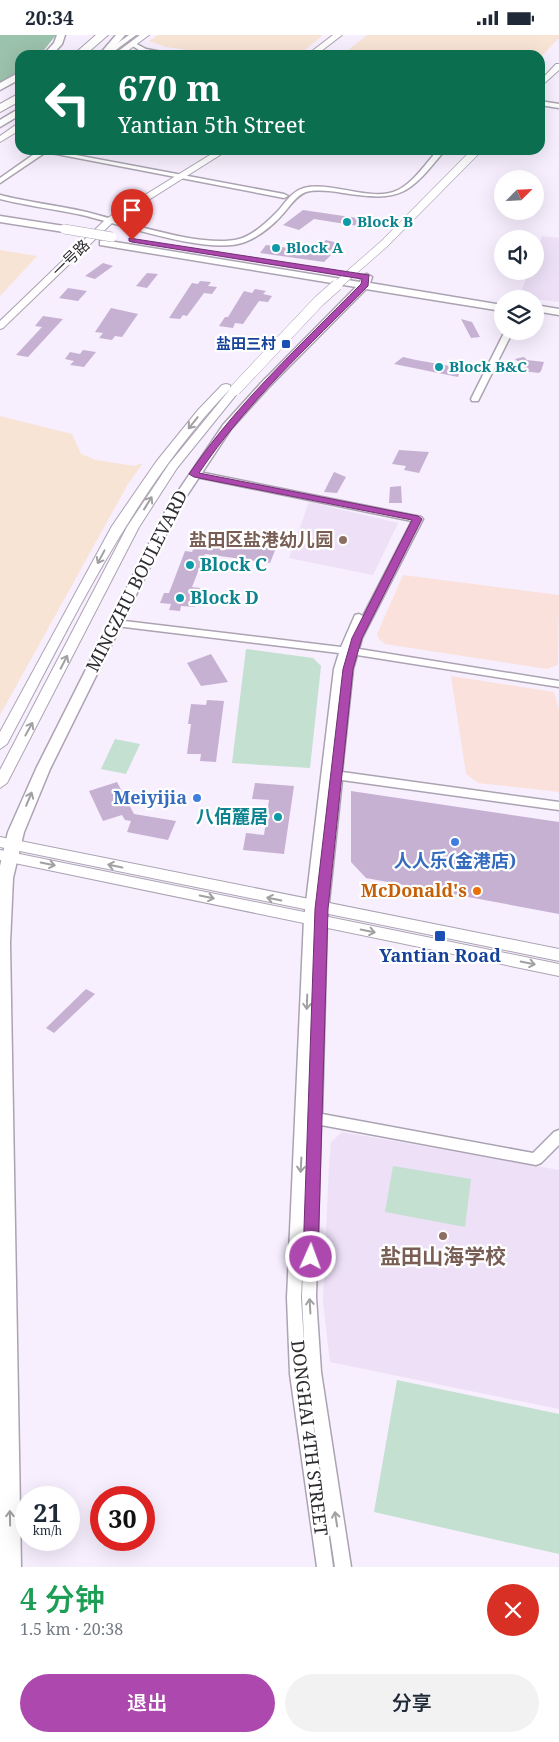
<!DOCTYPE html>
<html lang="zh">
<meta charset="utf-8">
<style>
:root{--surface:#fff;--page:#f2f2f3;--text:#1f2937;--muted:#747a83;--accent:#ac48ae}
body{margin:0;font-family:"Noto Serif","Noto Sans SC",serif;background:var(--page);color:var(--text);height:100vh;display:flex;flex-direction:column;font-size:19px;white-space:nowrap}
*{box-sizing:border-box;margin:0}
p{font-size:16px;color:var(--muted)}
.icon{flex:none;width:28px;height:28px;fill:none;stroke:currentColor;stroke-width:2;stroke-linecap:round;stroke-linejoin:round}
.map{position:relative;height:1532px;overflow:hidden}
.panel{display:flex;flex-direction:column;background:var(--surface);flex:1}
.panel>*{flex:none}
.banner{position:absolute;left:15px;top:15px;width:530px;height:105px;border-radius:15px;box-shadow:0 5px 20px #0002;background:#0b6e4f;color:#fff;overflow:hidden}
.needle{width:32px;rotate:66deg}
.controls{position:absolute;left:494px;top:135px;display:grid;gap:10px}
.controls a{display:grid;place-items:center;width:50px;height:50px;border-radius:50%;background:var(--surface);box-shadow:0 5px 20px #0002;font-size:25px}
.speed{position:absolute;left:15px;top:1451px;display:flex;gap:10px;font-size:25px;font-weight:700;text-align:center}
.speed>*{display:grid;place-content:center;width:65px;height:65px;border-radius:50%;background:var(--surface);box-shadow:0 5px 20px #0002;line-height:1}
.speed small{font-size:12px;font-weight:400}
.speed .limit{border:8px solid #d22;background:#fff;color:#111}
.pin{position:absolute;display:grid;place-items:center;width:42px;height:42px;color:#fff;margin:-51px -21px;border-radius:50% 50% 50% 0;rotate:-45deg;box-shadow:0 0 5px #0007}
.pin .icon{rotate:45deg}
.me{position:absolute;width:55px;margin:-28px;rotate:2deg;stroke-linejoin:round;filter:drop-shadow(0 0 4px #0008)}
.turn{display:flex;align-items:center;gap:18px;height:105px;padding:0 20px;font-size:22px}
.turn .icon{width:65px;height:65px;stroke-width:2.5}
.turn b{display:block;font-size:35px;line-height:42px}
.round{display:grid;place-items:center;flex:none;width:52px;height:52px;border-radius:26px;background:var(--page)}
.head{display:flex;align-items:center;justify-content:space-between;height:85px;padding:0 20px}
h1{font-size:30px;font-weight:600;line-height:38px;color:#1e9e55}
.cta{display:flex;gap:10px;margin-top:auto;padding:10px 20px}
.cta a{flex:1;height:58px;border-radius:30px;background:var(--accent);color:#fff;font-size:20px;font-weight:600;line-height:58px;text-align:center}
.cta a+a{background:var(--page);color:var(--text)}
.status{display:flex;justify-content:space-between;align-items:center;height:35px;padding:0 25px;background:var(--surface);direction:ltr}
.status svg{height:14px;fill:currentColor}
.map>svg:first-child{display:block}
.built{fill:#ede0f7}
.industrial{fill:#f8e4d5}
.medical{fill:#fbe1dc}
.green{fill:#c4e0d0}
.forest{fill:#9bc2ac}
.building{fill:#c6b1d3}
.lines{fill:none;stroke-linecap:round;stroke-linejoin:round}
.minor-casing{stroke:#aca3b2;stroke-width:3}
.tertiary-casing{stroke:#aca3b2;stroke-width:2}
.secondary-casing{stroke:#aca3b2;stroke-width:3}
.primary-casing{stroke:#aca3b2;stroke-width:3}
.motorway-casing{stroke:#aca3b2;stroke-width:2}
.minor{fill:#fff;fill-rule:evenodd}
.tertiary{fill:#fff;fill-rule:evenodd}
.secondary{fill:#fff;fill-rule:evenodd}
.primary{fill:#fff;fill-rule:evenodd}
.motorway{fill:#fff;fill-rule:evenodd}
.tertiary-bridge-far1-casing{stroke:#aca3b2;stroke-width:9;stroke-linecap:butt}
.tertiary-bridge-casing{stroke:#aca3b2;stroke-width:12;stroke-linecap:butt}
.secondary-bridge-casing{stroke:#aca3b2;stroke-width:10;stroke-linecap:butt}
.tertiary-bridge-far1{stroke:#fff;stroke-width:8}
.tertiary-bridge{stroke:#fff;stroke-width:11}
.secondary-bridge{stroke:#fff;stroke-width:9}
.oneway{stroke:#a1a0a2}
.route{fill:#ac48ae;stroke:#702f71}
.culture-dot{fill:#0f9aa8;stroke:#fff;stroke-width:2}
.transit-dot{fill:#1a4fb4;stroke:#fff;stroke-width:2}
.education-dot{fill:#8d6e63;stroke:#fff;stroke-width:2}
.shop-dot{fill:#3f7fe0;stroke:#fff;stroke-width:2}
.food-dot{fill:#e8710a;stroke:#fff;stroke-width:2}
.labels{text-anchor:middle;stroke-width:4.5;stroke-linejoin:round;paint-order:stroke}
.far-culture-label{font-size:15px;font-weight:bold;fill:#0d838f;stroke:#fff;text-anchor:start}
.far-street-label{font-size:15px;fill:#2e2b31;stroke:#fff}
.far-transit-label{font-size:15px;font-weight:bold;fill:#164399;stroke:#fff;text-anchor:end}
.education-label{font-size:18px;font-weight:bold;fill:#785e54;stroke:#fff;text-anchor:end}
.culture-label{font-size:18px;font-weight:bold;fill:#0d838f;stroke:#fff;text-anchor:start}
.street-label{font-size:18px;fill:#2e2b31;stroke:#fff}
.shop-label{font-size:18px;font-weight:bold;fill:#366cbe;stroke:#fff;text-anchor:end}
.food-label{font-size:18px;font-weight:bold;fill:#c56008;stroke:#fff;text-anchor:end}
.transit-label{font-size:18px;font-weight:bold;fill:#164399;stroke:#fff}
.near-education-label{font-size:21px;font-weight:bold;fill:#785e54;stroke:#fff}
</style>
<div class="status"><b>20:34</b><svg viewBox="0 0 49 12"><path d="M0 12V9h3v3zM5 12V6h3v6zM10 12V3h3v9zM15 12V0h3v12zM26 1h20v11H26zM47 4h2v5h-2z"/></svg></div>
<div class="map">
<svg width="559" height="1532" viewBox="0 0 559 1532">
<rect width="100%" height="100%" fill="#f7eefe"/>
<g class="built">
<path d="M542,201L559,203V267L519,262L529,236H535V221Z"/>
<path d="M309,467L398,488L373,540L289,523Z"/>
<path d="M342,1097L559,1135V1374L330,1327L323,1267L329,1131L331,1107Z"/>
</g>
<g class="industrial">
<path d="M158,0H323L299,20H225L166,12L149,6Z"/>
<path d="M367,0H559V3L540,23V20H342Z"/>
<path d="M0,215L37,221L0,261Z"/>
<path d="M0,381L72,399L81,419L96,425L134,431L143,428L128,449L0,680Z"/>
</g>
<g class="medical">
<path d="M403,540L559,560L558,630L547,634L385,609L379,604L377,599Z"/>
<path d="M451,641L554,657L559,674V757L478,748L466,739Z"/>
</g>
<g class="green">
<path d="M246,614L313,623L321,631L310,733L232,728Z"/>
<path d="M115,704L140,709L126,739L101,734Z"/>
<path d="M393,1131L471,1144L465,1192L385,1177Z"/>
<path d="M397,1345L559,1379V1519L374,1477Z"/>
</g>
<path class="forest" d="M0,0H56L40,20H20V36L0,49Z"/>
<g class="building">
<path d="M303,175L364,184L358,191L314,184L299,195L283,190Z"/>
<path d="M326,205L342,209L324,227L260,218L266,210L311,216Z"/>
<path d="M103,228L113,231L95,244L85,241Z"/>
<path d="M147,238L158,239L147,253L136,251Z"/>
<path d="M200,246L211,247L208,251L217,252L212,259L204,258L187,281L183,280L180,284L169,283L192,248L198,249Z"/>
<path d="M68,253L87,256L78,266L59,263Z"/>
<path d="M255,254L266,256L263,259L272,261L268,267L259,266L243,289L235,288L233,293L219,291L225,282H228L244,256L252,258Z"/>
<path d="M111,273L138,279L122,302L115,301L112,305L99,303L103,298L95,297Z"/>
<path d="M43,281L63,284L28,322L16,320L42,292L35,291Z"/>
<path d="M461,284L472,287L480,302L471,303Z"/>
<path d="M83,315L96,317L84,332L70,330L74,326L65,324L70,317L80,319Z"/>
<path d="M403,322L416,325L461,333L458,342L394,329Z"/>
<path d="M524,322L527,325L544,327L541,336L539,338L523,336L525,332L515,324Z"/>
<path d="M399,415L429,417L419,438L404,435L406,431L392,429Z"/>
<path d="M334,437L346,442L337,458L324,457Z"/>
<path d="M401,451L402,468H389L390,452Z"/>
<path d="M214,501L276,513L270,528L205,519L192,552L200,553L199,556L201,557L195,572L181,571L180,576L169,575L171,569L160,568L164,558H169L185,516L192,517L197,506L211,507Z"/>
<path d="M211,619L228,647L201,651L187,628Z"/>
<path d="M207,665L224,666L216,727L200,726L201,719H187L191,689H188L191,669L206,670Z"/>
<path d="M117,747L134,779L176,786L168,805L127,797L131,786L125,785L122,780L103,786L89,756Z"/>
<path d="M255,748L294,751L284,819L243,815L246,798L264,800L269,765L252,764Z"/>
<path d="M351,756L559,787V879L366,843L351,827Z"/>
<path d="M86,954L95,959L54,998L46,993Z"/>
</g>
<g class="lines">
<g class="minor-casing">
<g id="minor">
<path d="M129,0H136L109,20H104V18Z"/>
<path d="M133,7L146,14L177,20L149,18L148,20H117L120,18L142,17L131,10L130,9Z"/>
<path d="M540,66L559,69V73L540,70Z"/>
<path d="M40,115H49L284,159L288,161L284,163L46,117L0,148V143Z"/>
<path d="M438,115H445C408,160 402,167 343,158C331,156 317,154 306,157C295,161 289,173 281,181C272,191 258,202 245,207C208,221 121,189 82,180C55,174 27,171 0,164V160C27,167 55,170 82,176C121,185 201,214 239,204C252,201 266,188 276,178C285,169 290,157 304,153C333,146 372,168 398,155C414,147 426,128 438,115Z"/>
<path d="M505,296H513L478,366H472L471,364Z"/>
<path d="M194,436L421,482L423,484L362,603L359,614L559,646V652L357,620L353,634L342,737L559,767V775L342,745L327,886L322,1079L533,1118L554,1097L559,1095V1110L541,1128L536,1130L321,1090L316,1262L321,1337L351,1532H335L306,1338L333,1532H317L290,1339L287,1263L304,884L334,634L339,618L116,591L111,588L116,585L341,612L355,580L359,579L363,581L412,486L191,441L190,439ZM305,1179L302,1262L305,1323L301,1263Z"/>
</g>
</g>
<g class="tertiary-casing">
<g id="tertiary">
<path d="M140,0H149L122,20H113Z"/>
<path d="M333,0H342L316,20H307Z"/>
<path d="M556,29H559V35L540,52V46Z"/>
<path d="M17,89H20V95L0,107V101Z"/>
<path d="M218,115H228L112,188L3,293L0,294V286L106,184Z"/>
<path d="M226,349L230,350V354C131,458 74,584 7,709L0,714V697L112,491L156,427L198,375L222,350Z"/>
<path d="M235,352L240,355L177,433L139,492L7,748L0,753V735L127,492L169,429L231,353Z"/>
<path d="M0,802L559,914V926L0,812Z"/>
<path d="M0,815L559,929V941L0,825Z"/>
</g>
</g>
<g class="secondary-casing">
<g id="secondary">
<path d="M0,181L64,191L69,194L64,197L0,187Z"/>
<path d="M103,205L360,247L363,240L367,239L372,242L370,248L502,270V276L366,254L268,353L231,394L180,471L50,734L24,797L13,843L10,908L21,1532H0V831L8,797L36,734L168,471L223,390L260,349L356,252L100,210V206Z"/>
<path d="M535,270L559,274V280L535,276Z"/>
</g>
</g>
<g class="primary-casing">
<g id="primary">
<path d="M57,0H65L62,9L52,20H43L54,8Z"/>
<path d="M116,0H125L108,20H99Z"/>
<path d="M20,37V44L0,55V48Z"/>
<path d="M20,73V80L0,92V85Z"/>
</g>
</g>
<g class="motorway-casing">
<g id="motorway">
<path d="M96,0H108L85,20H73Z"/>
<path d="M20,58V66L0,77V69Z"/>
</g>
</g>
<use href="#minor" class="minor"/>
<use href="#tertiary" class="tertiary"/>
<use href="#secondary" class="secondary"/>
<use href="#primary" class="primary"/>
<use href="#motorway" class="motorway"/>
<g class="tertiary-bridge-far1-casing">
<path id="tertiary-bridge-far1" d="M336,251L384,209L477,115"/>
</g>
<g class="tertiary-bridge-casing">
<path id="tertiary-bridge" d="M235,355L319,266L337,250"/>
</g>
<g class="secondary-bridge-casing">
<path id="secondary-bridge" d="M64,194L112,202"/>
</g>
<use href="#tertiary-bridge-far1" class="tertiary-bridge-far1"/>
<use href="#tertiary-bridge" class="tertiary-bridge"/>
<use href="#secondary-bridge" class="secondary-bridge"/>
</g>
<defs><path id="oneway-shaft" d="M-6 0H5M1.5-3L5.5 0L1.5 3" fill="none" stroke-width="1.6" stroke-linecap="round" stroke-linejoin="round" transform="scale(1.25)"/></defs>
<g class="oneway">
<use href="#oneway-shaft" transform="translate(193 388) rotate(129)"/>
<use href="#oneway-shaft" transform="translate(148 468) rotate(-58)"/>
<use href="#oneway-shaft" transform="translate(101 522) rotate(118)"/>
<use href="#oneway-shaft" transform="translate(64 627) rotate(-63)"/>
<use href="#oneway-shaft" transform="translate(29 694) rotate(-61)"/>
<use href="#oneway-shaft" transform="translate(29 764) rotate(-67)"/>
<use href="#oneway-shaft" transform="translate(48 829) rotate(12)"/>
<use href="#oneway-shaft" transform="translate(115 831) rotate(-168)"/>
<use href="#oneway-shaft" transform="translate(207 862) rotate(12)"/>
<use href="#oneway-shaft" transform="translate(274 864) rotate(-168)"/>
<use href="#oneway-shaft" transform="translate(368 896) rotate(11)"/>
<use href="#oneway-shaft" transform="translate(528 928) rotate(11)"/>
<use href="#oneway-shaft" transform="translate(307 967) rotate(92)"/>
<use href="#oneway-shaft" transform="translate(301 1130) rotate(93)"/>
<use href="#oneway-shaft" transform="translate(310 1271) rotate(-93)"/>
<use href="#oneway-shaft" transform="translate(10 1483) rotate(-91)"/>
<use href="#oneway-shaft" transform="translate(336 1484) rotate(-99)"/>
</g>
<path class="route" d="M129,203L369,240L368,251C309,311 246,368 199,438L418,481L422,484L362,603L353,634L328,874L318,1222L316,1227L311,1229L306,1227L303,1222L315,874L343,634L352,603L412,485L194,442L189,439C237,368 301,310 361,249L362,244L132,207L129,206Z"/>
<g class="culture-dot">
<circle cx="347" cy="187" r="5"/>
<circle cx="276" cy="213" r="5"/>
<circle cx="439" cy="332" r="5"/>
<circle cx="190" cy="530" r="5"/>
<circle cx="180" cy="563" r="5"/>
<circle cx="278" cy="782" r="5"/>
</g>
<g class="transit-dot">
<rect x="281" y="304" width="10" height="10" rx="2.5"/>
<rect x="434" y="895" width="12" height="12" rx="2.5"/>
</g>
<g class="education-dot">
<circle cx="343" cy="505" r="5"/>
<circle cx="443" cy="1201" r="5"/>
</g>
<g class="shop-dot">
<circle cx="197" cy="763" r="5"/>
<circle cx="455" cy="807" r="5"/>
</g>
<circle class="food-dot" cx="477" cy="856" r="5"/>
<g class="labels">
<g class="far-culture-label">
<text x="357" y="192">Block B</text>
<text x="286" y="218">Block A</text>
<text x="449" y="337">Block B&amp;C</text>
</g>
<g class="far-street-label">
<text transform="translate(71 223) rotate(-44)" y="5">一号路</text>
</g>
<g class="far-transit-label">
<text x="276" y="314">盐田三村</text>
</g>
<g class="education-label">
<text x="333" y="511">盐田区盐港幼儿园</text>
</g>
<g class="culture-label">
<text x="200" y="536">Block C</text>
<text x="190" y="569">Block D</text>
<text x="268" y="788" text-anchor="end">八佰麓居</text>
</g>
<g class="street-label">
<text transform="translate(137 546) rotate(-63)" y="6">MINGZHU BOULEVARD</text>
<text transform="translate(309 1403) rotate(83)" y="6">DONGHAI 4TH STREET</text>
</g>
<g class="shop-label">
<text x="187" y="769">Meiyijia</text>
<text x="455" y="832" text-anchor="middle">人人乐(金港店)</text>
</g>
<g class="food-label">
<text x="467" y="862">McDonald's</text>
</g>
<g class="transit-label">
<text x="440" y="927">Yantian Road</text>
</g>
<g class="near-education-label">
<text x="443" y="1229">盐田山海学校</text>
</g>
</g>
</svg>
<div class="controls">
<a><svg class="needle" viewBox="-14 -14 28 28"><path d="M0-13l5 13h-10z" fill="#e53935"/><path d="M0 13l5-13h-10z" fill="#747a83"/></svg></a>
<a><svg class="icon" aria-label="sound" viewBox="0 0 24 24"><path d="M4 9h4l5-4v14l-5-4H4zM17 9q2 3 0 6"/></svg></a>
<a><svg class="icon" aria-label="layers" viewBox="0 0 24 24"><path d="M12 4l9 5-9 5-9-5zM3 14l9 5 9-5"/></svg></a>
</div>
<div class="speed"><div>21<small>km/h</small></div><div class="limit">30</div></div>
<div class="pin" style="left:132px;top:205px;background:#d93025"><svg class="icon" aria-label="arrive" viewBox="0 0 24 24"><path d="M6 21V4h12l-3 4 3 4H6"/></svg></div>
<svg class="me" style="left:311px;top:1222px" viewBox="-20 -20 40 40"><circle r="17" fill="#ac48ae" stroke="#fff" stroke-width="3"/><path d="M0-11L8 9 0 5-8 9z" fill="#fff"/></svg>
<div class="banner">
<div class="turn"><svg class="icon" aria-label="left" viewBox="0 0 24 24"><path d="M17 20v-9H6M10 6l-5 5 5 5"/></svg><div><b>670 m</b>Yantian 5th Street</div></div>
</div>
</div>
<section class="panel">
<div class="head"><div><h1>4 分钟</h1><p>1.5 km · 20:38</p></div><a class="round" style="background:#d93025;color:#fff"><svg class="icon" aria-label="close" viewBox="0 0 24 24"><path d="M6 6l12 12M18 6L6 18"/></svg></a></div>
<div class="cta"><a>退出</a><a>分享</a></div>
</section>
